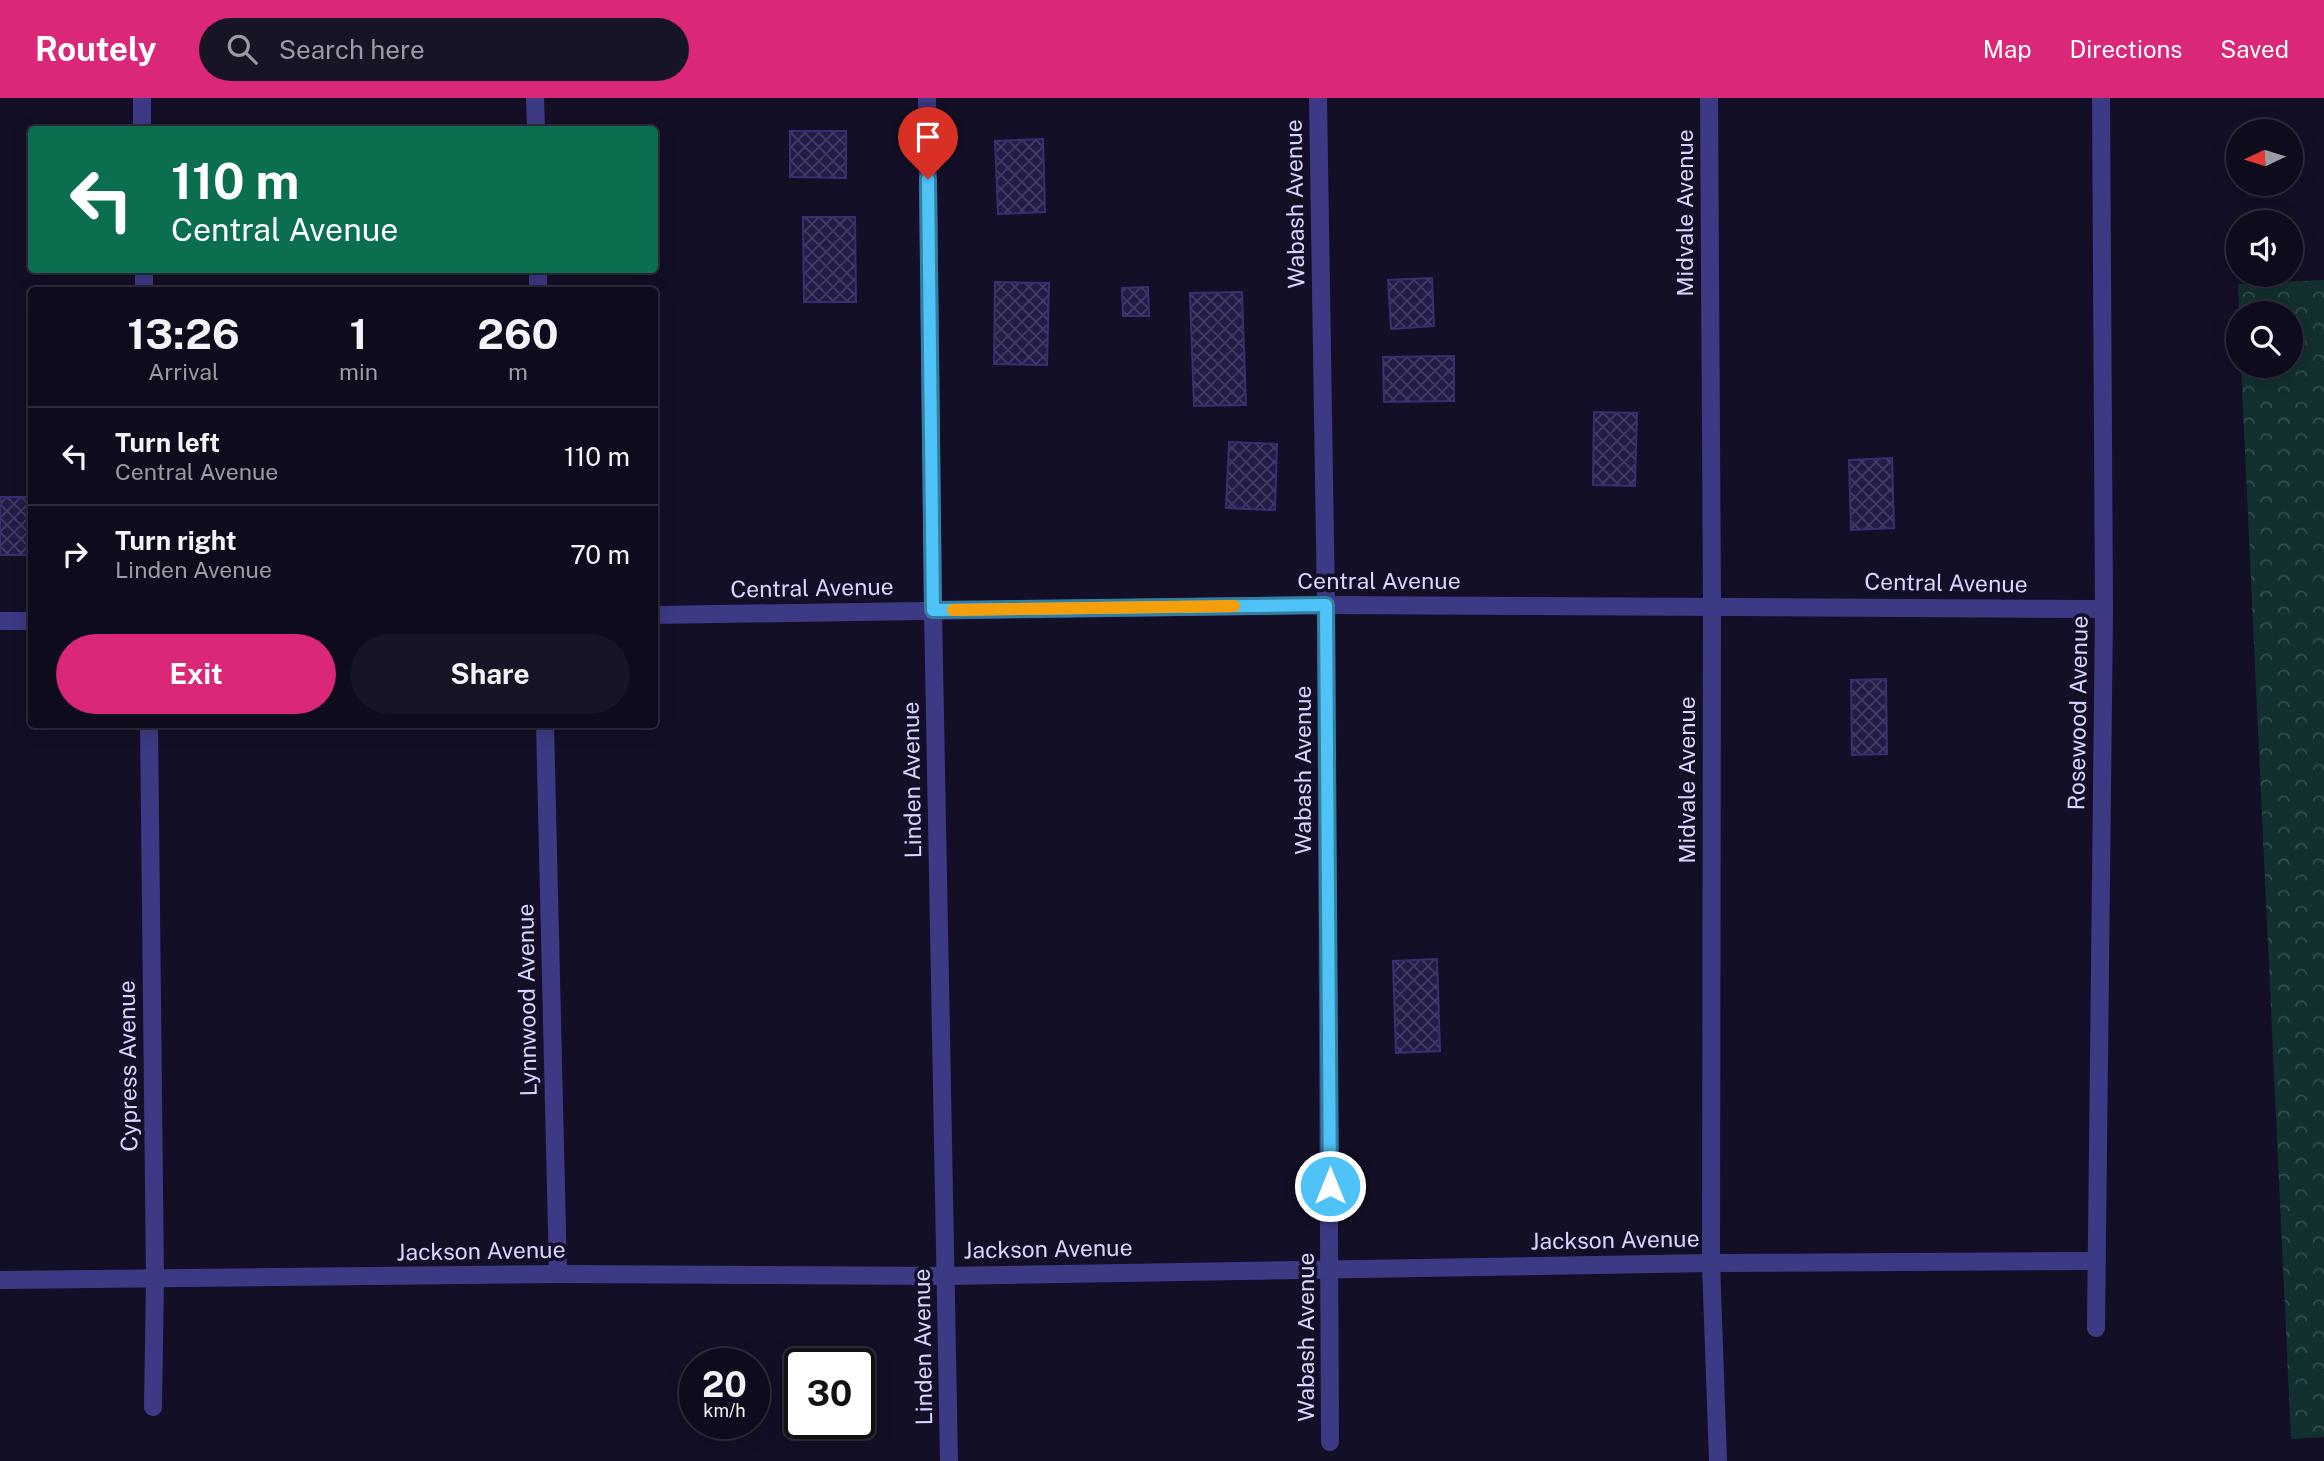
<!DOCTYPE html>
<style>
:root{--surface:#0e0b1c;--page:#171425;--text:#f1f3f6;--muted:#9b9ba3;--line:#2e2b3b;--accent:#db2777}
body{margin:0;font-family:"Public Sans",sans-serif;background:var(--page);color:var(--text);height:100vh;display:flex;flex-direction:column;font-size:26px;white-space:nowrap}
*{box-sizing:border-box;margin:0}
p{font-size:23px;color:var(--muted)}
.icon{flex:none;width:38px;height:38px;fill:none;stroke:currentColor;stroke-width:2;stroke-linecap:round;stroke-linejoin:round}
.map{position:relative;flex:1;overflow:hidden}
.details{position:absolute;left:28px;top:189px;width:630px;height:441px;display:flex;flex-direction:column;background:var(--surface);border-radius:7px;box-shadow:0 4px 18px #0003,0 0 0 2px var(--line)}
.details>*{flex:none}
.hud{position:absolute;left:28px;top:28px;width:630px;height:147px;border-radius:7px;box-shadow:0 4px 18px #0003,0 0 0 2px var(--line);background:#0b6e4f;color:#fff;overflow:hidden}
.needle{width:46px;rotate:266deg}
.tools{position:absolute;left:2226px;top:21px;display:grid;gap:14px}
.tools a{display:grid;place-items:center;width:77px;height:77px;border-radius:50%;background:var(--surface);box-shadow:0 4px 18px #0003,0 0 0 2px var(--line);font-size:35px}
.speed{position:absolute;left:679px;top:1250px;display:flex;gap:14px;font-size:35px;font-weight:700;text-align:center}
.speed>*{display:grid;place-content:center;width:91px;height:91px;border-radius:50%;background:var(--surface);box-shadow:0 4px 18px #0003,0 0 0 2px var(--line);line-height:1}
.speed small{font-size:18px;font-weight:400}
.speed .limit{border:4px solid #111;border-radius:10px;background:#fff;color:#111}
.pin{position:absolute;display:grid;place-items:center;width:60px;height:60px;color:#fff;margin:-72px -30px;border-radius:50% 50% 50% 0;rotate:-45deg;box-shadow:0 0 7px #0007}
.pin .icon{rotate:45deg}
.me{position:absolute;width:77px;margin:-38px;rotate:0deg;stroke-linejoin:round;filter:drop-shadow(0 0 5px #0008)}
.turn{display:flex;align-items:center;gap:24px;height:147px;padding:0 28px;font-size:32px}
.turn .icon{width:91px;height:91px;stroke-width:2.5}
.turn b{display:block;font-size:49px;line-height:60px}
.eta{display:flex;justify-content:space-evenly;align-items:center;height:119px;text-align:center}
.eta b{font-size:42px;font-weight:700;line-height:49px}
.action{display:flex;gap:14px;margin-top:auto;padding:14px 28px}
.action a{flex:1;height:80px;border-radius:42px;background:var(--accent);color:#fff;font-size:28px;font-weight:700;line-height:80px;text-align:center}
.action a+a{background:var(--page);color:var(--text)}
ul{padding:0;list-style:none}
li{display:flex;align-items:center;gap:21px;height:98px;padding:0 28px;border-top:2px solid var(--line)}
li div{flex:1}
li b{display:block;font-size:26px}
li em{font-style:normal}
header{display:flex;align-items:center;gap:42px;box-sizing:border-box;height:98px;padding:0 35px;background:var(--accent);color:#fff}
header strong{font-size:33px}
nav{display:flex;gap:38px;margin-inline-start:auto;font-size:24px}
.search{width:490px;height:63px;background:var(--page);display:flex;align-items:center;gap:18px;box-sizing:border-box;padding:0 24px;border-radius:38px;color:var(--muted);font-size:26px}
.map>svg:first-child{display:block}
.forest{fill:url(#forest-crowns)}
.building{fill:url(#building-cross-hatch);stroke:#3b2d73;stroke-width:2}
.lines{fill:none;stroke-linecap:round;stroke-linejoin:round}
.lane{stroke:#3d3a85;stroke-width:18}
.street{stroke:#3d3a85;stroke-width:18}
.route-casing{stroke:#337fa1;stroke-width:18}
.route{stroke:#4fc3f7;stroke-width:12}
.slow{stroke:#f59e0b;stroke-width:12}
.labels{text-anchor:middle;stroke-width:7;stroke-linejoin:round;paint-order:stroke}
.street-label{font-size:23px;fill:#d9d4ff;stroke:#130f26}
</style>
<header>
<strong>Routely</strong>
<div class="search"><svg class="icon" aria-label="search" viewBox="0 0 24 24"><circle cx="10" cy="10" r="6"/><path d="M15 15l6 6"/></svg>Search here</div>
<nav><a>Map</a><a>Directions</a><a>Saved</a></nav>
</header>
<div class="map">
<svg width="2324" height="1363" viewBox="0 0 2324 1363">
<defs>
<pattern id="forest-crowns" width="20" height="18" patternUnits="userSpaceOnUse" patternTransform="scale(1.75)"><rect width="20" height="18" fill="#12302f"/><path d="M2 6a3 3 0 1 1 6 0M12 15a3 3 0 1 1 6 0" fill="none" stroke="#344d4e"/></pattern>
<pattern id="building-cross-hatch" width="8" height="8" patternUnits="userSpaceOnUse" patternTransform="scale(1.75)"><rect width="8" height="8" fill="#241b47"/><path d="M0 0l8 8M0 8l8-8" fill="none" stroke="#433b63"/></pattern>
</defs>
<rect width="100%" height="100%" fill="#130f26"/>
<path class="forest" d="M2324,182V1339L2291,1341L2241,268H2291V215H2239L2238,186Z"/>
<g class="building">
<path d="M790,33H846V80L790,79Z"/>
<path d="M1043,41L1045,114L998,116L995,43Z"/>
<path d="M803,119H855L856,204H804Z"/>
<path d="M1432,180L1434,228L1391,231L1388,182Z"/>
<path d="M995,184L1049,185L1047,267L994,266Z"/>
<path d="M1148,189L1149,218H1123L1122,190Z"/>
<path d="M1242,194L1246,307L1194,308L1190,195Z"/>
<path d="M1454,258V303L1384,304L1383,259Z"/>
<path d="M1594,314L1637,315L1635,388L1593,387Z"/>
<path d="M1229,344L1277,346L1275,412L1226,410Z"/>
<path d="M1892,360L1894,430L1851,432L1849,362Z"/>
<rect x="0" y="399" width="32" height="58"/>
<path d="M1886,581L1887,656L1852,657L1851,582Z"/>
<path d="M1437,861L1440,953L1396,955L1393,863Z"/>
</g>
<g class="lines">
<path class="lane" d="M1711,1165L1718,1363"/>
<g class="street">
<path d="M142,0V32"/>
<path d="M535,0L536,32"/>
<path d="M927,0L933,512L949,1363"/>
<path d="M1318,0L1326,507L1330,1344"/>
<path d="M1709,0L1712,507L1711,1165"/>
<path d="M144,172V192"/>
<path d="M538,172V192"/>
<path d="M654,517L1326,507L2104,511"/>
<path d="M0,523H32"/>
<path d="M149,626L155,1181L153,1309"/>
<path d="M545,626L558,1176"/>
<path d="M0,1182L558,1176L946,1178L1711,1165L2097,1163"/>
<path d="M2096,1230L2104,511L2101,0"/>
</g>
</g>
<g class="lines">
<g class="route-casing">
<path id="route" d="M928,81L933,512L1326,507L1330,1088"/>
</g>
<use href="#route" class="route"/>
<path class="slow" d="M953,512L1234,508"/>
</g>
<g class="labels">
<g class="street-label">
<text transform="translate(1295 106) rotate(-91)" y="8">Wabash Avenue</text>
<text transform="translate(1685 115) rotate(-90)" y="8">Midvale Avenue</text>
<text x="1379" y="491">Central Avenue</text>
<text transform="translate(1946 485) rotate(1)" y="8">Central Avenue</text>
<text transform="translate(812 490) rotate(-1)" y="8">Central Avenue</text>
<text transform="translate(2078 615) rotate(-89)" y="8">Rosewood Avenue</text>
<text transform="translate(1303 672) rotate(-90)" y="8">Wabash Avenue</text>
<text transform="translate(912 682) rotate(-91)" y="8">Linden Avenue</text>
<text transform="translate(1687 682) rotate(-90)" y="8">Midvale Avenue</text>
<text transform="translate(527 902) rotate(-91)" y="8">Lynnwood Avenue</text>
<text transform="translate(128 968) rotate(-91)" y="8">Cypress Avenue</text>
<text transform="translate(1615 1142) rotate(-1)" y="8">Jackson Avenue</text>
<text transform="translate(1048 1151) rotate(-1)" y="8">Jackson Avenue</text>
<text transform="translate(481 1153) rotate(-1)" y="8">Jackson Avenue</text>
<text transform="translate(1306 1239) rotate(-90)" y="8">Wabash Avenue</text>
<text transform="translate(923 1249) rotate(-91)" y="8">Linden Avenue</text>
</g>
</g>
</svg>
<div class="tools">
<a><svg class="needle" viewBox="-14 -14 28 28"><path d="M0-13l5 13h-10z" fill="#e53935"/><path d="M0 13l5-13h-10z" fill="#9b9ba3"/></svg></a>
<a><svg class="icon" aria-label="sound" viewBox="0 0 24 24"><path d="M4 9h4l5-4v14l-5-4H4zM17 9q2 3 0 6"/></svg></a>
<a><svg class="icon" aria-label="search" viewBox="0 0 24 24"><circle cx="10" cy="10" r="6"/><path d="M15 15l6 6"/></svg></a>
</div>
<div class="speed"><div>20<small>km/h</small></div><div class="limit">30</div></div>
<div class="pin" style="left:928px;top:81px;background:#d93025"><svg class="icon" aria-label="arrive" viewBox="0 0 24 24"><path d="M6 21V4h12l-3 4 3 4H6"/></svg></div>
<svg class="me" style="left:1330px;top:1088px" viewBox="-20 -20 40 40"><circle r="17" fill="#4fc3f7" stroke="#fff" stroke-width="3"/><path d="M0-11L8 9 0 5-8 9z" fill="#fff"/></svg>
<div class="hud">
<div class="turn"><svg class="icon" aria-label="left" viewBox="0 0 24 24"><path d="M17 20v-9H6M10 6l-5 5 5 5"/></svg><div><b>110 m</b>Central Avenue</div></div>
</div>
<section class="details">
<div class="eta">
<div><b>13:26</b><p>Arrival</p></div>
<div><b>1</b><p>min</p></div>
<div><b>260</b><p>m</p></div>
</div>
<ul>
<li><svg class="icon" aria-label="left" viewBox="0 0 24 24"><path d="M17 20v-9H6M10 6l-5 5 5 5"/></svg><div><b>Turn left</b><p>Central Avenue</p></div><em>110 m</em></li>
<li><svg class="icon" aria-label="right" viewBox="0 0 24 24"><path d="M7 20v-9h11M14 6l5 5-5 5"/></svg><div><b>Turn right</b><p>Linden Avenue</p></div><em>70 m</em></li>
</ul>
<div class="action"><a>Exit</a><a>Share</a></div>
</section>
</div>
